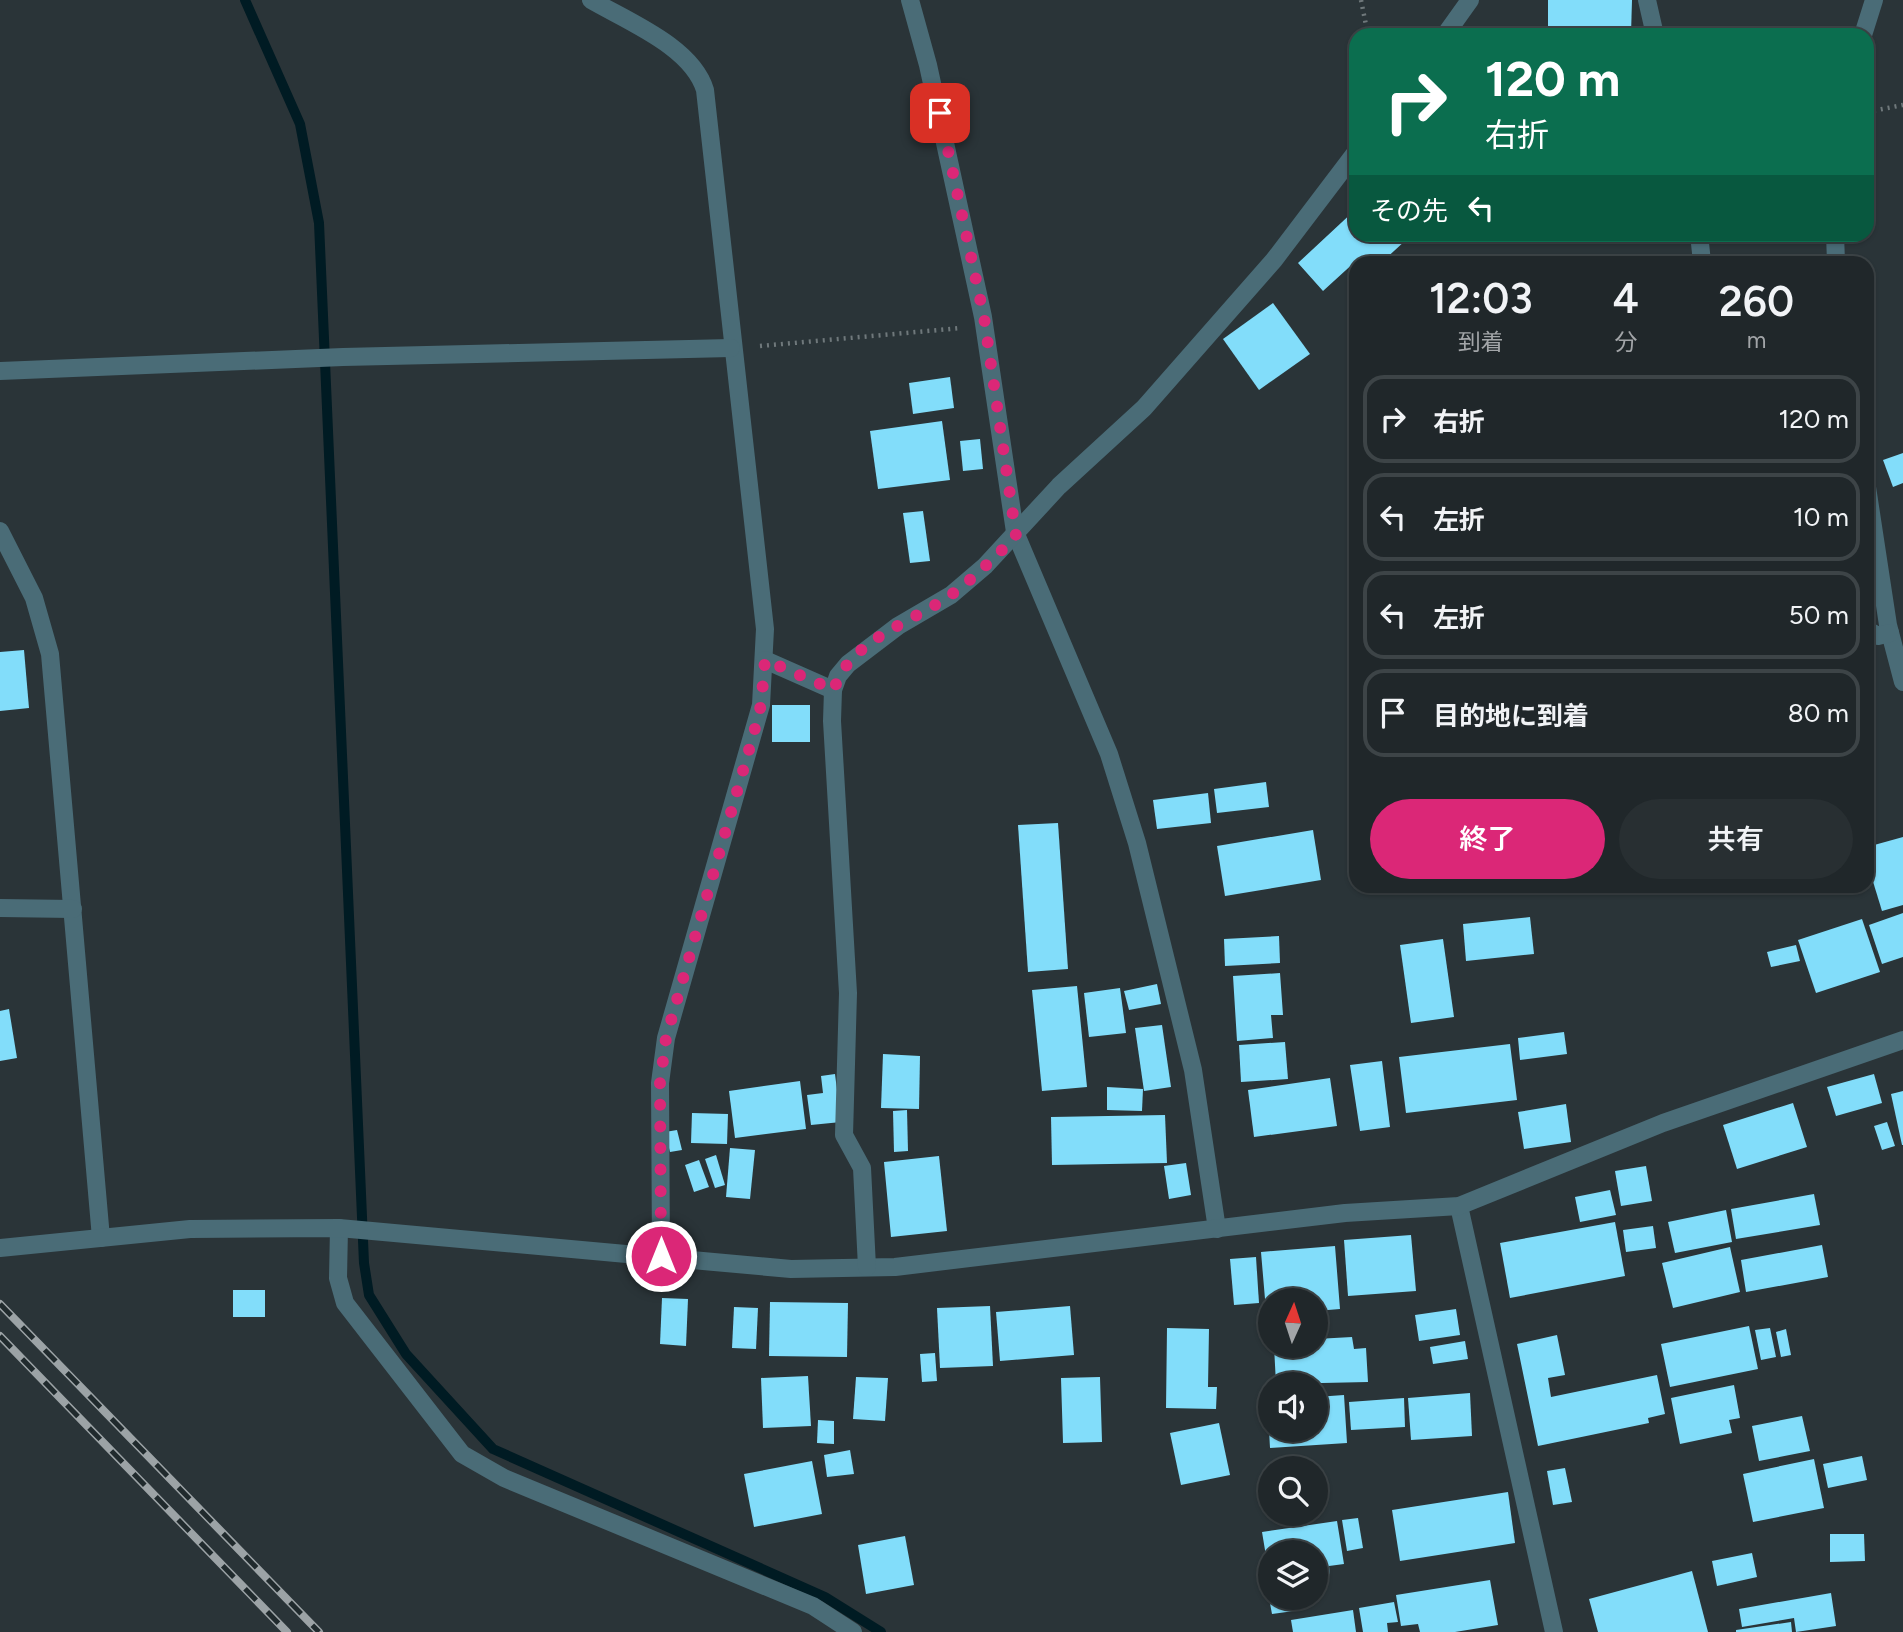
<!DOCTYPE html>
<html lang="ja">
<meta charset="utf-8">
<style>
:root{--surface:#20272a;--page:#282f32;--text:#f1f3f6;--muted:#a2a5a8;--line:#3d4447;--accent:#db2777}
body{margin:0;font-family:Figtree,"Noto Sans JP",sans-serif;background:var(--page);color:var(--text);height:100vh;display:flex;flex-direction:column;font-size:26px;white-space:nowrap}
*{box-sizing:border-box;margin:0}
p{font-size:23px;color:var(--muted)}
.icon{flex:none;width:38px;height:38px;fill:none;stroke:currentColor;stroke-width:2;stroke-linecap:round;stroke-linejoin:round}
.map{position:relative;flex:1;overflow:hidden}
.sheet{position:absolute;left:1349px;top:256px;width:525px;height:637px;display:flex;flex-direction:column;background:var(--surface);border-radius:21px;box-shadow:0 2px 5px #0004,0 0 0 2px var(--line)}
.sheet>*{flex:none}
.hud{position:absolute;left:1349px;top:28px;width:525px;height:214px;border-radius:21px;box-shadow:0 2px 5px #0004,0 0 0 2px var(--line);background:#0b6e4f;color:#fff;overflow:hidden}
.needle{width:46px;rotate:3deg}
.controls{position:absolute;left:1258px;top:1288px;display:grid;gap:14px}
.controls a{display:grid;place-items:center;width:70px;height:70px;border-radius:50%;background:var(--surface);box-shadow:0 2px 5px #0004,0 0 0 2px var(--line);font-size:35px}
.pin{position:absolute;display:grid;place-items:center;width:60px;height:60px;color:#fff;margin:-30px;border-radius:14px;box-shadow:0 4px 10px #0006}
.me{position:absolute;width:77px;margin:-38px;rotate:0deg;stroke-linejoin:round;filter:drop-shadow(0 0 5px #0008)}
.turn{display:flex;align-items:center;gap:24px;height:147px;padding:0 21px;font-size:32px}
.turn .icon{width:91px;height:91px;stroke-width:2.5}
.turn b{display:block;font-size:49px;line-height:60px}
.then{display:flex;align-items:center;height:66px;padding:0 21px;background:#0003;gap:14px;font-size:26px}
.eta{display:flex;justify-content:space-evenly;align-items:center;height:119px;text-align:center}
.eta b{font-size:42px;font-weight:600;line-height:49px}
.button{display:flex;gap:14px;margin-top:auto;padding:14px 21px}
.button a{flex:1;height:80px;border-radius:42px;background:var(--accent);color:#fff;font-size:28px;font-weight:600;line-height:80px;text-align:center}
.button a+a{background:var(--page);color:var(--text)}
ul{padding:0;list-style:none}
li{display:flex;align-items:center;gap:21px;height:88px;margin:0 14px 10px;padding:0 7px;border:4px solid var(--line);border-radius:21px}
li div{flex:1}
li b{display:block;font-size:26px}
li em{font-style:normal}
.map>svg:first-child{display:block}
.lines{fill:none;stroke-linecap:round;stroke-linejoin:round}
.stream{stroke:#001b23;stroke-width:10}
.building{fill:#82ddfa}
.path{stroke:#6f787b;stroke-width:4.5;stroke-dasharray:2 5;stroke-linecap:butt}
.minor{stroke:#4a6c77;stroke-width:18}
.rail-casing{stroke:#9ca3a6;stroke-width:8}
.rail{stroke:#202a2d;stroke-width:5;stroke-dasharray:16;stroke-linecap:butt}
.route{stroke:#db2777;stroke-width:12;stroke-dasharray:0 21.6}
</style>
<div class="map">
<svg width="1903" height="1632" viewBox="0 0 1903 1632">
<rect width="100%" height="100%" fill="#2a3438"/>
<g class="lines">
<path class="stream" d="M245,0L300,124L319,223L364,1263L369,1295L406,1354L493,1449L825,1597L881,1632"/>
</g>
<g class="building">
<path d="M1548,0H1632L1631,34L1548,32Z"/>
<path d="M1356,209V234H1401L1406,240L1382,262L1357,260L1323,291L1298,263Z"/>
<path d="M1273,303L1310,354L1259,390L1223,339Z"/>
<path d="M950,377L954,408L913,414L909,383Z"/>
<path d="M942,421L950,480L878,489L870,431Z"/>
<path d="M980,439L983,469L963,471L960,441Z"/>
<path d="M1903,453V483L1893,487L1883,460Z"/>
<path d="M923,511L930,561L910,563L903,513Z"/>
<path d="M24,650L29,708L0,711V652Z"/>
<rect x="772" y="705" width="38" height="37"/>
<path d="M1266,782L1269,807L1217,813L1214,789Z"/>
<path d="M1208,793L1211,823L1157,829L1153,800Z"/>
<path d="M1058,823L1068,969L1028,972L1018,825Z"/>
<path d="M1313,830L1321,880L1225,896L1217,846Z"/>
<path d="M1903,837V905L1882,911L1867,862V847Z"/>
<path d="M1903,913V957L1882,964L1869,925Z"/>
<path d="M1530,917L1534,954L1466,961L1463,924Z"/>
<path d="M1862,919L1880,972L1816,993L1798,940Z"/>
<path d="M1279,936L1280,963L1225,966L1224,939Z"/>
<path d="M1443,939L1454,1017L1411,1023L1400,945Z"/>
<path d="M1796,945L1800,961L1771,967L1767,952Z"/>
<path d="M1280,973L1283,1015H1271L1273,1038L1237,1041L1233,976Z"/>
<path d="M1157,984L1161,1004L1129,1010L1124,991Z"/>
<path d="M1077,986L1087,1087L1042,1091L1032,990Z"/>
<path d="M1120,988L1126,1033L1089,1037L1084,993Z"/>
<path d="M9,1009L17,1058L0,1061V1011Z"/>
<path d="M1162,1025L1171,1087L1144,1091L1135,1028Z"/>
<path d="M1564,1032L1567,1054L1520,1060L1518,1038Z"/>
<path d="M1285,1042L1288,1079L1241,1082L1239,1045Z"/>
<path d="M1510,1044L1517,1100L1406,1113L1399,1057Z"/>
<path d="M883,1054L920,1056L919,1109L881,1108Z"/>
<path d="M1382,1061L1390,1127L1360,1131L1350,1065Z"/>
<path d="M835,1074L841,1122L811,1125L807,1095L823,1093L821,1076Z"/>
<path d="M1874,1074L1882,1103L1836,1116L1827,1087Z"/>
<path d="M1330,1078L1337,1126L1254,1137L1248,1090Z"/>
<path d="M800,1081L806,1129L735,1138L729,1091Z"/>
<path d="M1107,1087L1143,1089L1142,1111L1107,1110Z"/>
<path d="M1903,1091V1145H1902L1891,1094Z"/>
<path d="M1793,1103L1807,1147L1737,1169L1723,1125Z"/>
<path d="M1566,1104L1571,1142L1524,1149L1518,1112Z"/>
<path d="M907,1110L908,1151L894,1152L893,1111Z"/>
<path d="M692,1113L728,1114L727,1144L691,1143Z"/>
<path d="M1165,1115L1167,1163L1052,1165L1051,1117Z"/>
<path d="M1887,1122L1895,1146L1882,1150L1874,1126Z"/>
<path d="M677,1130L682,1150L670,1152L665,1132Z"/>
<path d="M730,1148L755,1150L750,1199L726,1197Z"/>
<path d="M716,1155L725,1185L715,1188L705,1159Z"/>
<path d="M939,1156L947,1231L891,1237L884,1162Z"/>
<path d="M699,1160L709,1187L694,1192L685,1165Z"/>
<path d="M1186,1163L1191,1195L1169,1199L1164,1166Z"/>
<path d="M1646,1166L1652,1201L1621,1206L1615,1171Z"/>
<path d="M1610,1190L1616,1215L1580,1222L1575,1197Z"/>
<path d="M1814,1194L1820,1225L1736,1239L1731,1209Z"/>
<path d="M1726,1210L1732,1242L1675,1253L1668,1222Z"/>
<path d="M1615,1222L1625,1276L1510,1298L1500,1243Z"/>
<path d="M1653,1226L1656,1248L1626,1252L1623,1230Z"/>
<path d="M1411,1235L1416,1291L1348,1296L1344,1240Z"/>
<path d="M1822,1245L1828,1277L1746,1292L1741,1260Z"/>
<path d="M1335,1246L1340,1309L1316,1311V1300H1310V1295L1265,1299L1261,1252Z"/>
<path d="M1730,1247L1740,1292L1673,1308L1662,1263Z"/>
<path d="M1256,1257L1259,1303L1234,1305L1230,1259Z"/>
<rect x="233" y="1290" width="32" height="27"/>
<path d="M662,1298L688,1299L686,1346L660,1344Z"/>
<path d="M770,1302L848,1303L847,1357L769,1356Z"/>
<path d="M990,1306L993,1366L940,1368L937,1308Z"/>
<path d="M1070,1306L1074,1355L1000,1361L996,1312Z"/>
<path d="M734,1307L758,1308L756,1349L732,1348Z"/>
<path d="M1456,1309L1460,1335L1419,1341L1415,1315Z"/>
<path d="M1749,1326L1758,1369L1670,1387L1661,1344Z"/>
<path d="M1167,1328L1209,1329L1208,1387H1217L1216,1409L1166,1408Z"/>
<path d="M1770,1328L1776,1357L1761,1360L1755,1330Z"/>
<path d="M1786,1329L1791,1355L1781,1357L1776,1332Z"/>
<path d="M1557,1335L1565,1375L1548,1378L1551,1397L1657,1375L1665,1414L1648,1418L1649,1423L1538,1446L1517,1344Z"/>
<path d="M1352,1337L1354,1349L1366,1348L1368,1382L1276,1384L1274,1346H1316V1339Z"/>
<path d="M1465,1341L1468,1359L1433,1364L1430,1347Z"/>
<path d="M935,1353L937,1381L922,1382L920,1354Z"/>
<path d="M808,1376L811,1426L763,1428L761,1378Z"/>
<path d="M856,1377L888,1378L885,1421L853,1419Z"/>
<path d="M1100,1377L1102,1442L1063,1443L1061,1378Z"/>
<path d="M1734,1385L1740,1418L1729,1420L1732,1433L1680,1444L1671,1398Z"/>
<path d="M1470,1393L1472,1436L1411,1440L1408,1398Z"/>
<path d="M1344,1395L1347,1443L1270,1448L1269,1430H1316V1397Z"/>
<path d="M1404,1398L1405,1427L1351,1430L1349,1402Z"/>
<path d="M1266,1400H1270V1429H1268Z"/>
<path d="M1802,1416L1810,1451L1759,1461L1752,1426Z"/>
<path d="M818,1420L834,1421V1444L817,1443Z"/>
<path d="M1219,1423L1230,1475L1181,1485L1170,1433Z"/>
<path d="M850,1450L854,1474L827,1477L824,1455Z"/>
<path d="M1862,1456L1867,1480L1828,1488L1823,1464Z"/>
<path d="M1814,1459L1824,1508L1753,1522L1743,1474Z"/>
<path d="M812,1461L822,1514L754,1527L744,1474Z"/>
<path d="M1565,1468L1572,1502L1553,1505L1547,1471Z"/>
<path d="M1508,1492L1515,1543L1400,1561L1392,1510Z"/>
<path d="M1358,1518L1363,1548L1347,1551L1342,1520Z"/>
<path d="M1337,1521L1344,1564L1329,1566L1330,1575L1316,1578V1552H1270L1269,1574L1262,1532Z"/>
<path d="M1830,1534H1864L1865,1561L1830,1562Z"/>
<path d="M905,1536L914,1585L866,1594L858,1545Z"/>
<path d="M1752,1553L1757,1577L1717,1586L1712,1561Z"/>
<path d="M1692,1571L1708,1632H1598L1589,1599Z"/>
<path d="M1490,1580L1498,1625L1455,1632H1420L1418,1624L1401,1626L1396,1595Z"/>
<path d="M1831,1593L1836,1626L1796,1632L1794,1618L1742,1627L1739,1609Z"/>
<path d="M1269,1598H1292L1294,1611L1272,1614Z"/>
<path d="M1394,1602L1398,1622L1387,1623L1388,1632H1363L1359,1608Z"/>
<path d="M1353,1610L1356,1632H1293L1291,1620Z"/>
<path d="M1791,1622L1792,1632H1736V1630Z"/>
</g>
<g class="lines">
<g class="path">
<path d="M1361,0L1368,35"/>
<path d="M1867,112L1903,105"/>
<path d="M760,346L961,328"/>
</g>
<g class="minor">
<path d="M591,0C629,22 692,47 705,90L765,629L761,705L666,1038L660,1083L661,1256"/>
<path d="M910,0L928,65L983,317L1015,532L1109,754L1137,843L1193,1070L1217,1229"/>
<path d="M1647,0L1655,35"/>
<path d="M1445,35L1470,0"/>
<path d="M1863,35L1874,0"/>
<path d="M1699,234L1702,262"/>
<path d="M1835,234L1836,262"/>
<path d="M0,371L343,357L731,348"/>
<path d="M1867,487L1888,625L1903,682"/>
<path d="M0,531L34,598L50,654L101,1238"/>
<path d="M1867,630L1878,636L1890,633"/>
<path d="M765,660L833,690"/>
<path d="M0,908L73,909"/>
<path d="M1459,1206L1554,1632"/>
<path d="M339,1228L338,1278L345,1303L462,1454L504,1478L813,1606L853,1632"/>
<path d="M0,1248L190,1229L339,1228L791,1269L895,1267L1345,1213L1459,1206L1663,1123L1903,1040"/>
<path d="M867,1267L862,1168L844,1135L848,993L832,721L833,690L838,676L848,664L898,626L951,595L985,566L1059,486L1144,408L1274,260L1356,152"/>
</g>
<g class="rail-casing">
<g id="rail">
<path d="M0,1304L319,1632"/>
<path d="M0,1336L287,1632"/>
</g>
</g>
<use href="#rail" class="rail"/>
</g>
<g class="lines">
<path class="route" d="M661,1256L660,1083L666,1038L753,736L761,705L765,660L834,690C848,640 914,622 952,594C975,577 996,556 1016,536L984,317L940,113"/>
</g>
</svg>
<div class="controls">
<a><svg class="needle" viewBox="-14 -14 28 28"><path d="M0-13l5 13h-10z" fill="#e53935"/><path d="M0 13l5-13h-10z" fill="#a2a5a8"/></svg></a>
<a><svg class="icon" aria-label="sound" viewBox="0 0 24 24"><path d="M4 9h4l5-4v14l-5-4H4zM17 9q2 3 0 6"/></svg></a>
<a><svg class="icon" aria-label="search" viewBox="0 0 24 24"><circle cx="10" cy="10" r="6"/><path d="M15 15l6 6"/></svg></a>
<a><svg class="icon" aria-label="layers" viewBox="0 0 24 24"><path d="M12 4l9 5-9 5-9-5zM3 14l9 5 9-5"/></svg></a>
</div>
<div class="pin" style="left:940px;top:113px;background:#d93025"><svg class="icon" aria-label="arrive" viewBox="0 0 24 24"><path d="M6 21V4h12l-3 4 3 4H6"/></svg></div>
<svg class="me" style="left:661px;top:1256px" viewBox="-20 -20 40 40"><circle r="17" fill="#db2777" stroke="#fff" stroke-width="3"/><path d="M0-11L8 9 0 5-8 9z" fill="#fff"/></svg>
<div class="hud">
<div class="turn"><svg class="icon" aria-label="right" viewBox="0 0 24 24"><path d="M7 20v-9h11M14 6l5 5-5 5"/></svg><div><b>120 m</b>右折</div></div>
<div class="then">その先<svg class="icon" aria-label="left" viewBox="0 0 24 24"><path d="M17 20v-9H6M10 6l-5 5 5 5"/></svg></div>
</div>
<section class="sheet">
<div class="eta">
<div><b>12:03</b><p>到着</p></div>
<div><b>4</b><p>分</p></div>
<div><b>260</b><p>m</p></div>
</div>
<ul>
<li><svg class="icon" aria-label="right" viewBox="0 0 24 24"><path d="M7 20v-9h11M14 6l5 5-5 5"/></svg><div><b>右折</b></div><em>120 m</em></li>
<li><svg class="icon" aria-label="left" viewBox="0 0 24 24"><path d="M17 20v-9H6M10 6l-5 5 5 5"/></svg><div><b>左折</b></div><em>10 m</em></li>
<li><svg class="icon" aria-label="left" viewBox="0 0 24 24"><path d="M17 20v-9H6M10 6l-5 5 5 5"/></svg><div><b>左折</b></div><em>50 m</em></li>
<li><svg class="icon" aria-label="arrive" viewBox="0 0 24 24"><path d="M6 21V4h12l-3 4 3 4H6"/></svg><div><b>目的地に到着</b></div><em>80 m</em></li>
</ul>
<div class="button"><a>終了</a><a>共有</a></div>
</section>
</div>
